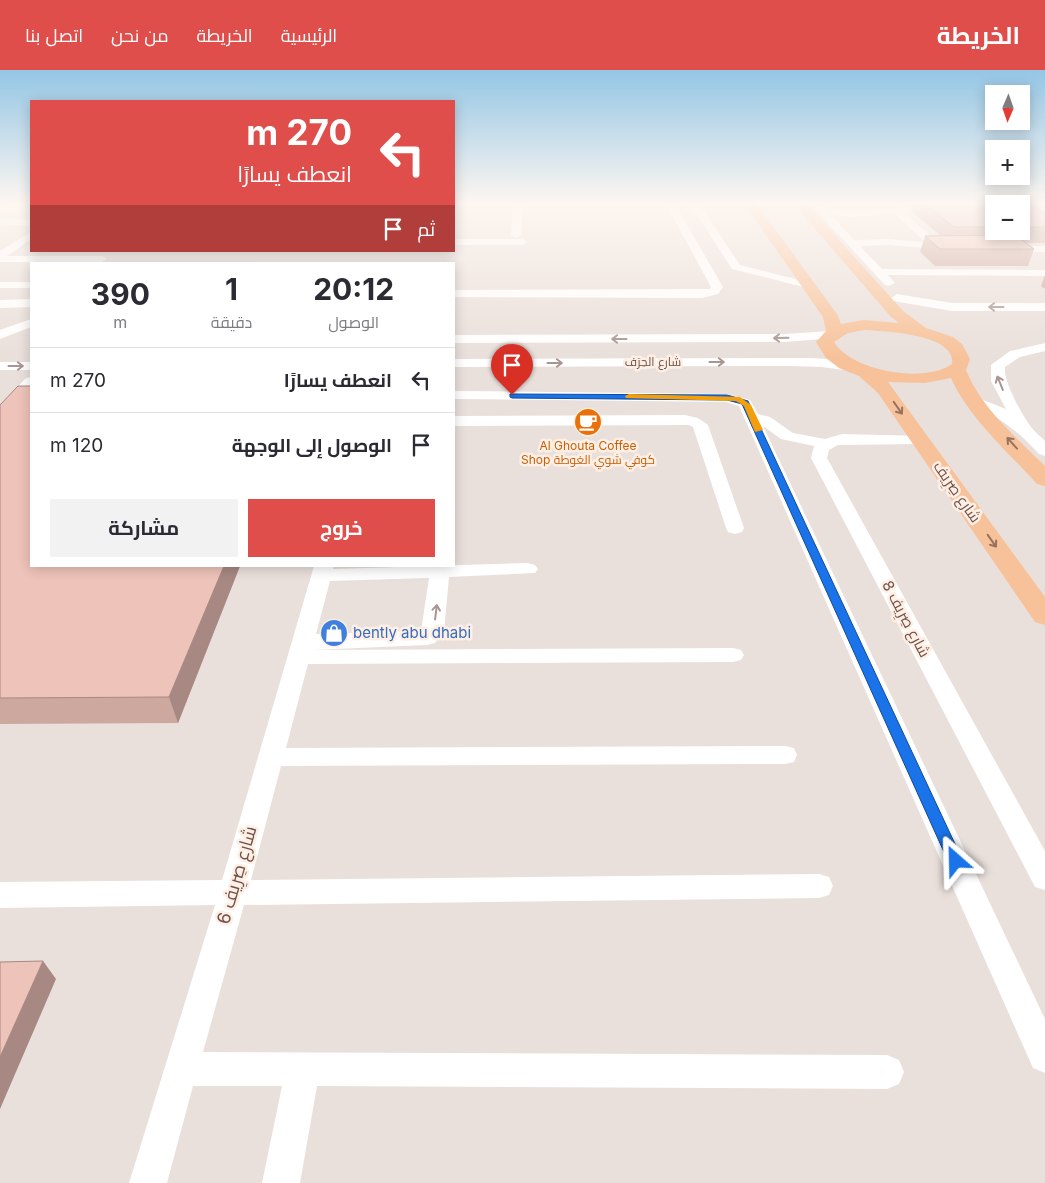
<!DOCTYPE html>
<html lang="ar">
<meta charset="utf-8">
<style>
:root{--surface:#fff;--page:#f2f2f3;--text:#2b2b33;--muted:#7c7c81;--line:#e1e1e2;--accent:#df4e4a}
body{margin:0;font-family:Inter,Cairo,sans-serif;background:var(--page);color:var(--text);direction:rtl;height:100vh;display:flex;flex-direction:column;font-size:19px;white-space:nowrap}
*{box-sizing:border-box;margin:0}
p{font-size:16px;color:var(--muted)}
.icon{flex:none;width:28px;height:28px;fill:none;stroke:currentColor;stroke-width:2;stroke-linecap:round;stroke-linejoin:round}
.map{position:relative;flex:1;overflow:hidden;direction:ltr}
.details{position:absolute;left:30px;top:192px;width:425px;height:305px;display:flex;flex-direction:column;background:var(--surface);border-radius:0px;box-shadow:0 2px 12px #0003;direction:rtl}
.details>*{flex:none}
.top-card{position:absolute;left:30px;top:30px;width:425px;height:152px;border-radius:0px;box-shadow:0 2px 12px #0003;direction:rtl;background:#df4e4a;color:#fff;overflow:hidden}
.needle{width:32px;rotate:182deg}
.tools{position:absolute;left:985px;top:15px;display:grid;gap:10px}
.tools a{display:grid;place-items:center;width:45px;height:45px;border-radius:0px;background:var(--surface);box-shadow:0 2px 12px #0003;font-size:25px}
.pin{position:absolute;display:grid;place-items:center;width:42px;height:42px;color:#fff;margin:-51px -21px;border-radius:50% 50% 50% 0;rotate:-45deg;box-shadow:0 0 5px #0007}
.pin .icon{rotate:45deg}
.me{position:absolute;width:55px;margin:-28px;rotate:335deg;stroke-linejoin:round;filter:drop-shadow(0 0 4px #0008)}
.turn{display:flex;align-items:center;gap:18px;height:105px;padding:0 20px;font-size:22px}
.turn .icon{width:65px;height:65px;stroke-width:2.5}
.turn b{display:block;font-size:35px;line-height:42px}
.then{display:flex;align-items:center;height:48px;padding:0 20px;background:#0003;gap:10px;font-size:19px}
.eta{display:flex;justify-content:space-evenly;align-items:center;height:85px;text-align:center}
.eta b{font-size:30px;font-weight:700;line-height:35px}
.primary-button{display:flex;gap:10px;margin-top:auto;padding:10px 20px}
.primary-button a{flex:1;height:58px;border-radius:0px;background:var(--accent);color:#fff;font-size:20px;font-weight:700;line-height:58px;text-align:center}
.primary-button a+a{background:var(--page);color:var(--text)}
ul{padding:0;list-style:none}
li{display:flex;align-items:center;gap:15px;height:65px;padding:0 20px;border-top:1px solid var(--line)}
li div{flex:1}
li b{display:block;font-size:19px}
li em{font-style:normal}
header{display:flex;align-items:center;gap:30px;box-sizing:border-box;height:70px;padding:0 25px;background:var(--accent);color:#fff}
header strong{font-size:24px}
nav{display:flex;gap:28px;margin-inline-start:auto;font-size:18px}
.map>svg:first-child{display:block}
.industrial{fill:#e9dfdb;fill-rule:evenodd}
.lines{fill:none;stroke-linecap:round;stroke-linejoin:round}
.minor{fill:#fff;fill-rule:evenodd}
.major{fill:#f7c29a;fill-rule:evenodd}
.wall{fill:#cda89f;fill-rule:evenodd}
.shaded-wall{fill:#a78882}
.building{fill:#eec3b9;stroke:#a78882}
.oneway{stroke:#a99592}
.oneway2{stroke:#987261}
.route{fill:#1a73e8;stroke:#114b97}
.slow{fill:#f59e0b}
.labels{text-anchor:middle;stroke-width:5;stroke-linejoin:round;paint-order:stroke}
.far-street-label{font-size:12px;fill:#6f4f49;stroke:#feefe5}
.far-food-label{font-size:12px;fill:#c56008;stroke:#feefe5}
.street-label{font-size:15px;fill:#6f4f49;stroke:#feefe5}
.shop-label{font-size:15px;fill:#366cbe;stroke:#feefe5;text-anchor:start}
.near-street-label{font-size:18px;fill:#6f4f49;stroke:#feefe5}
</style>
<header>
<strong>الخريطة</strong>
<nav><a>الرئيسية</a><a>الخريطة</a><a>من نحن</a><a>اتصل بنا</a></nav>
</header>
<div class="map">
<svg width="1045" height="1113" viewBox="0 0 1045 1113">
<rect width="100%" height="100%" fill="#fbebe0"/>
<path class="industrial" d="M0,132H31V181H454V132H1045V1113H0ZM994,134H1021V161H994ZM31,194H454V496H31Z"/>
<g class="lines">
<g class="minor">
<path d="M513,132H523L521,165L516,168L511,165Z"/>
<path d="M665,132H674L723,217L718,224L702,228L454,227V220L710,219L711,217Z"/>
<path d="M688,132L699,133L740,195L811,213L813,215L807,218L732,199L692,137Z"/>
<path d="M31,134V140L0,141V135Z"/>
<path d="M819,135C848,145 880,138 912,137C939,136 966,137 994,137V143H905L939,174L954,176L955,178L954,180L888,175L860,176L882,199L1045,200V206L888,205L895,213L889,216L885,215L816,140L814,138ZM895,144L925,172L888,169L854,170L831,145L850,147Z"/>
<path d="M0,148L31,150V156L0,154Z"/>
<path d="M31,162V169L7,186H102L107,189L102,192H0V181Z"/>
<path d="M454,169H523L528,172L523,175H454Z"/>
<path d="M1005,176H1045V182L1001,181L1000,179Z"/>
<rect x="0" y="212" width="31" height="6"/>
<path d="M897,224L952,233H1045V241H952L893,231L891,228Z"/>
<path d="M31,229V237L0,238V230Z"/>
<path d="M31,249V257L0,269V260Z"/>
<path d="M830,261L835,262L836,265L835,268L785,272L454,273V265L785,264Z"/>
<path d="M1045,273V281L1020,287L1005,297C1003,311 1022,345 1031,357C1035,362 1041,367 1045,371V386L1039,384C1018,361 997,345 968,333L966,330L968,327L973,326L1006,339L991,311V295L1010,281Z"/>
<path d="M788,288C802,288 852,287 860,297L853,301L821,297L788,296L454,297V289Z"/>
<rect x="0" y="292" width="31" height="8"/>
<path d="M31,307V319L5,347L0,349V335L26,308Z"/>
<path d="M454,321L727,324L750,330L758,344L770,347L793,363L825,369L842,364L926,366L928,369L926,372L920,374L838,375L829,380L827,388L1045,781V820L1035,817L811,388L814,376L781,369L763,356L1045,949V1003L1033,998L739,336L726,332L454,329Z"/>
<path d="M685,345L698,348L708,355L744,458L742,462L735,464L728,462L726,458L693,357L689,355L454,356V346Z"/>
<path d="M528,493L535,495L538,499L535,503L449,507L444,562L435,573L427,575L312,580L733,578L741,580L744,585L741,590L733,592L308,594L286,678L785,676L794,678L797,685L794,692L785,694L281,696L251,810L819,804L829,807L833,816L829,825L819,828L244,835L203,982L887,985L899,990L904,1002L899,1014L887,1019L317,1016L300,1113H262L282,1016H193L167,1113H129L215,835L0,838V812L222,810L314,496H334L333,499ZM429,508L421,561L316,564L330,511Z"/>
</g>
<path class="major" d="M743,132H755L837,244L841,254L864,250L899,253L891,247L792,132H805L903,241L926,258L953,267L962,274L970,289L966,300C981,338 1017,368 1045,396V416L1037,414C1009,383 968,347 951,308L925,313L888,312L1045,527V555L1035,552L878,323L859,306L839,298L826,288L816,272L826,261L823,247ZM864,260C884,261 957,264 952,294C925,314 851,301 834,272L848,263Z"/>
</g>
<g class="wall">
<path d="M913,132H1027L1045,143V173H1026L1034,179L1028,196H935L920,182L925,166L940,165L911,141ZM994,134H1021V161H994Z"/>
<path d="M1045,205V219L1041,216Z"/>
<path d="M0,335L31,496H240L178,653L0,654Z"/>
</g>
<g class="shaded-wall">
<path d="M224,496H240L178,653L169,627Z"/>
<path d="M43,891L56,909L0,1039V987Z"/>
</g>
<g class="building">
<path d="M923,132H1027L1045,143V157H1021V134H994V157H954Z"/>
<path d="M1015,165L1034,179H940L925,166Z"/>
<path d="M18,316H31V496H224L169,627L0,628V335Z"/>
<path d="M43,891L0,987V892Z"/>
</g>
<defs><path id="oneway-shaft" d="M-6 0H5M1.5-3L5.5 0L1.5 3" fill="none" stroke-width="1.6" stroke-linecap="round" stroke-linejoin="round" transform="scale(1.25)"/></defs>
<g class="oneway">
<use href="#oneway-shaft" transform="translate(996 237) rotate(180)"/>
<use href="#oneway-shaft" transform="translate(781 268) rotate(179)"/>
<use href="#oneway-shaft" transform="translate(619 269) rotate(180)"/>
<use href="#oneway-shaft" transform="translate(717 292)"/>
<use href="#oneway-shaft" transform="translate(555 293)"/>
<use href="#oneway-shaft" transform="translate(16 296)"/>
<use href="#oneway-shaft" transform="translate(1000 313) rotate(-112)"/>
<use href="#oneway-shaft" transform="translate(436 542) rotate(-83)"/>
</g>
<g class="oneway2">
<use href="#oneway-shaft" transform="translate(898 338) rotate(55)"/>
<use href="#oneway-shaft" transform="translate(1012 373) rotate(-132)"/>
<use href="#oneway-shaft" transform="translate(992 471) rotate(55)"/>
</g>
<linearGradient id="sky" x2="0" y2="1"><stop stop-color="#94c6e5"/><stop offset="0.46" stop-color="#fdf6f1"/><stop offset="1" stop-color="#fdf6f1" stop-opacity="0"/></linearGradient>
<rect width="1045" height="288" fill="url(#sky)"/>
<path class="route" d="M510,324L727,325L748,331L963,791L961,795L956,797L950,795L948,791L742,334L727,330L512,328L510,327Z"/>
<path class="slow" d="M629,324L740,327L751,335L763,360L755,362L744,336L736,331L626,328L625,326Z"/>
<defs>
<g id="cafe-disc" transform="scale(1.4375)"><circle r="9.5" fill="#e8710a" stroke="#feefe5"/><path d="M-5.5-4.5H6V0H3Q3 3.5 0 3.5H-2.5Q-5.5 3.5-5.5 0ZM3-3.2v2h1.7v-2ZM-6 4.5H4V6H-6Z" fill="#fff"/></g>
<g id="shop-disc" transform="scale(1.4375)"><circle r="9.5" fill="#3f7fe0" stroke="#feefe5"/><path d="M-5-2.5h2.3a2.7 3.5 0 0 1 5.4 0H5L5.5 6h-11ZM-1.5-2.5h3a1.5 2.3 0 0 0-3 0Z" fill="#fff"/></g>
</defs>
<g fill-rule="evenodd">
<use href="#cafe-disc" x="588" y="352"/>
<use href="#shop-disc" x="334" y="563"/>
</g>
<g class="labels">
<g class="far-street-label">
<text x="653" y="296">شارع الحِرَف</text>
</g>
<g class="far-food-label">
<text x="588" y="380">Al Ghouta Coffee<tspan x="588" dy="14">Shop كوفي شوي الغوطة</tspan></text>
</g>
<g class="street-label">
<text transform="translate(957 422) rotate(55)" y="5">شارع صِرِيف</text>
<text transform="translate(906 549) rotate(62)" y="5">شارع صِرِيف 8</text>
</g>
<g class="shop-label">
<text x="353" y="568">bently abu dhabi</text>
</g>
<g class="near-street-label">
<text transform="translate(237 805) rotate(-74)" y="6">شارع صِرِيف 6</text>
</g>
</g>
</svg>
<div class="tools">
<a><svg class="needle" viewBox="-14 -14 28 28"><path d="M0-13l5 13h-10z" fill="#e53935"/><path d="M0 13l5-13h-10z" fill="#7c7c81"/></svg></a>
<a>+</a>
<a>−</a>
</div>
<div class="pin" style="left:512px;top:325px;background:#d93025"><svg class="icon" aria-label="arrive" viewBox="0 0 24 24"><path d="M6 21V4h12l-3 4 3 4H6"/></svg></div>
<svg class="me" style="left:956px;top:791px" viewBox="-20 -20 40 40"><path d="M0-17L14 15 0 8-14 15z" fill="#1a73e8" stroke="#fff" stroke-width="4"/></svg>
<div class="top-card">
<div class="turn"><svg class="icon" aria-label="left" viewBox="0 0 24 24"><path d="M17 20v-9H6M10 6l-5 5 5 5"/></svg><div><b>270 m</b>انعطف يسارًا</div></div>
<div class="then">ثم<svg class="icon" aria-label="arrive" viewBox="0 0 24 24"><path d="M6 21V4h12l-3 4 3 4H6"/></svg></div>
</div>
<section class="details">
<div class="eta">
<div><b>20:12</b><p>الوصول</p></div>
<div><b>1</b><p>دقيقة</p></div>
<div><b>390</b><p>m</p></div>
</div>
<ul>
<li><svg class="icon" aria-label="left" viewBox="0 0 24 24"><path d="M17 20v-9H6M10 6l-5 5 5 5"/></svg><div><b>انعطف يسارًا</b></div><em>270 m</em></li>
<li><svg class="icon" aria-label="arrive" viewBox="0 0 24 24"><path d="M6 21V4h12l-3 4 3 4H6"/></svg><div><b>الوصول إلى الوجهة</b></div><em>120 m</em></li>
</ul>
<div class="primary-button"><a>خروج</a><a>مشاركة</a></div>
</section>
</div>
